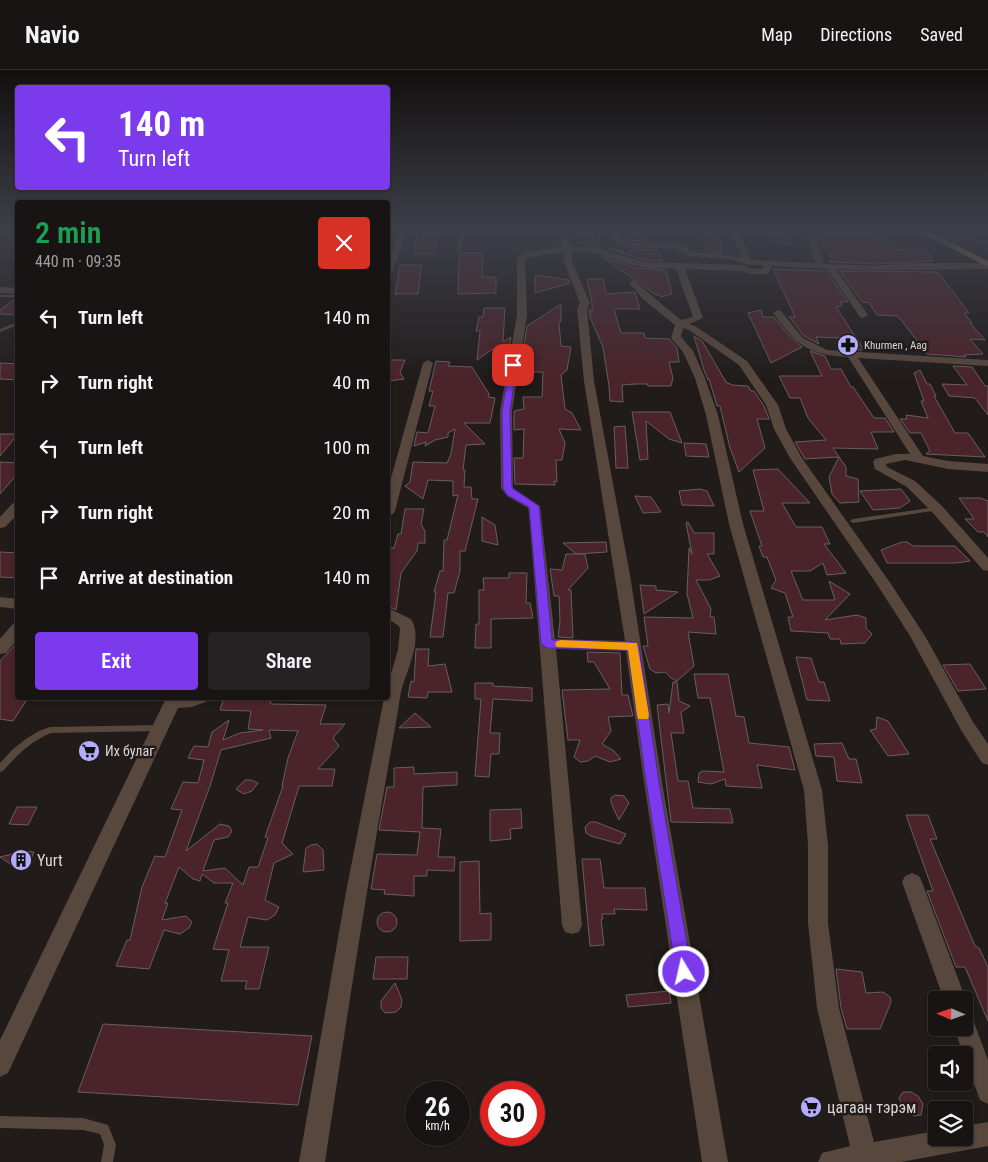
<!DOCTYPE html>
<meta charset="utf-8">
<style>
:root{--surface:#191414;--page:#262122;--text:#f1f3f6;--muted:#9f9ea0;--line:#373334;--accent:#7c3aed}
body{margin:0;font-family:"Roboto Condensed",sans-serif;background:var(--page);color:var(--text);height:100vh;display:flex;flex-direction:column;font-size:19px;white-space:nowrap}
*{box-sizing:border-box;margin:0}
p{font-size:16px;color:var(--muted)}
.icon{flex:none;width:28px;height:28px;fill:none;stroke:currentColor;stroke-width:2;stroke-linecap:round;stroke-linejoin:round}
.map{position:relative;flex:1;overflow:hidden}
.details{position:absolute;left:15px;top:130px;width:375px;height:500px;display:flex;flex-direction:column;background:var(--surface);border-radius:5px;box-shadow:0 1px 4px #0004,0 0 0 1px var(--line)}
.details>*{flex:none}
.guide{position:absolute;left:15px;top:15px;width:375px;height:105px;border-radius:5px;box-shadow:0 1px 4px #0004,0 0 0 1px var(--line);background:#7c3aed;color:#fff;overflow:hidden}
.needle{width:32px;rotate:272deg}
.buttons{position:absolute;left:928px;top:921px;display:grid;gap:10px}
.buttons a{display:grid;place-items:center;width:45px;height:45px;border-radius:5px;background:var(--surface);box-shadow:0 1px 4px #0004,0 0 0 1px var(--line);font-size:25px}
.speed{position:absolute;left:405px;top:1011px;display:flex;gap:10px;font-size:25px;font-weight:700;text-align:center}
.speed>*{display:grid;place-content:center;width:65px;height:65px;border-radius:50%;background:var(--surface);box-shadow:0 1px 4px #0004,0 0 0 1px var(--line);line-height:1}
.speed small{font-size:12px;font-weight:400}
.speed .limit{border:8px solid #d22;background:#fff;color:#111}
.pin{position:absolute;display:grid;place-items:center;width:42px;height:42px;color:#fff;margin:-21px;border-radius:10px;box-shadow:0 2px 8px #0006}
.me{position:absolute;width:55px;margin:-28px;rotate:351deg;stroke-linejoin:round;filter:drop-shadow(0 0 4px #0008)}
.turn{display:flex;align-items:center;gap:18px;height:105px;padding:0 20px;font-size:22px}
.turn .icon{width:65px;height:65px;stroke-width:2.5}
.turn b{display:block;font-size:35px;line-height:42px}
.round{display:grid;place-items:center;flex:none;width:52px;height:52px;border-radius:5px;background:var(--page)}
.overview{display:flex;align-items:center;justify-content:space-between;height:85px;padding:0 20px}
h1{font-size:30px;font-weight:600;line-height:38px;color:#1e9e55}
.button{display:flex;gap:10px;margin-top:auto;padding:10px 20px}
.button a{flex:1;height:58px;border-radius:5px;background:var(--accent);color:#fff;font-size:20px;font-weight:600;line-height:58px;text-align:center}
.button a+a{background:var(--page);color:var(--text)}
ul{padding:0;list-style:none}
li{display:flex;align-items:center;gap:15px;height:65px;padding:0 20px}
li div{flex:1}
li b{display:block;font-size:19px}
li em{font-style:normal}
header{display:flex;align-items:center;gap:30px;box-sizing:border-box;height:70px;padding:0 25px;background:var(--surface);border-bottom:1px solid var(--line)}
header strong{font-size:24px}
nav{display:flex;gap:28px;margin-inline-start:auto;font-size:18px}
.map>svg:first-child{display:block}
.building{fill:#4b232a;stroke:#675f60;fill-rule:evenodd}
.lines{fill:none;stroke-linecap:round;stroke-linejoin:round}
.service{fill:#57473d;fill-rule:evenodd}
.minor{fill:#57473d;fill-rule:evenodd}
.primary{fill:#92705c;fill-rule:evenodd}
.route{fill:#7c3aed;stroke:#51269a}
.slow{fill:#f59e0b}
.labels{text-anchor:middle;stroke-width:5;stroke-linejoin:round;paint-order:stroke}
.far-poi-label{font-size:11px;fill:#dbd6d6;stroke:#211b1a;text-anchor:start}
.poi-label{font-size:14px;fill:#dbd6d6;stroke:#211b1a;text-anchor:start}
.near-poi-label{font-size:16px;fill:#dbd6d6;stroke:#211b1a;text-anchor:start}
</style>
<header>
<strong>Navio</strong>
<nav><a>Map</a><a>Directions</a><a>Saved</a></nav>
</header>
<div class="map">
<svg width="988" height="1092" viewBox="0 0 988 1092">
<rect width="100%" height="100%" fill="#211b1a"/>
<g class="building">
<path d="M418,159H438L435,184H414Z"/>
<path d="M629,159L647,160L648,171L626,170V167H629Z"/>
<path d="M766,159H783L792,175L772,172Z"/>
<path d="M813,159H867L873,167H887L895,179L926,180L933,191L878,194L830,192L829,190H834L818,169Z"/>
<path d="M577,161H599L600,177L578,173Z"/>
<path d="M702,163H719L722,183L708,181Z"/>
<path d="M612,178L630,184L629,180H658L663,191L644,190L609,179Z"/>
<path d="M462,183H483L482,207H496V223L458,224L459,184Z"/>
<path d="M602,187L636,198L666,200L672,224L661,227L660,225H656Z"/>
<path d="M400,195H422L418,224H395Z"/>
<path d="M773,199L826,201L848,232H840L842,236L836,237L864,280H849L842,268L816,267L819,274L804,266L789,247H795Z"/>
<path d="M840,201L938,202L969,243H964L972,253H970L985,270L970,269L983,284L964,285L966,287L927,284L898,246L877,245L869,233L862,232Z"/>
<path d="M535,205L569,210L570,213L535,223Z"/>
<path d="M587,209H603L606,224L635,222L640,239H614L621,263H644L645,268L669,269L677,278L679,292H669L673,308L671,316H648L647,314H636L622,315L623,332L610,331L609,316L603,277L590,247L589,239L592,243V232Z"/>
<path d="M15,229H18V245L0,244V240Z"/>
<path d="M561,234V251L559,253L561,276L571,277L567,300L561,305L565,339L572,343L581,360L559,359L565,373L562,390H556L557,412L554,411L555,415L515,414L514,388H523L524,359L514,360V341L524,339L523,327H542L543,302H520L527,256Z"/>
<path d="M484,238H505L503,272L511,267L509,277L491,280L477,290L480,261H476L479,247H483Z"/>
<path d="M761,240L763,247H774L788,264L802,277L771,293L748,243Z"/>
<path d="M694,266L702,271L726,312L732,315L748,316L751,321H754L764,336L769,349H757L765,378L739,402L730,378L720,336H717L709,309L708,310L704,300Z"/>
<path d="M810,281L825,286L831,299H841L851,317H853L874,348H885L894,362H871L878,379L833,378L839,387L805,389L795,372L826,370L808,348L800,328H790L779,306H822Z"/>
<path d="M388,290H405L400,303L404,309L388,311Z"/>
<path d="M436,291L450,292L448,296L472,297L489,324L488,327L495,328L490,353H464L485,374L466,375L463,400H465L464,417H471L472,429H478L465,481H460V501L454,523H448L443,567H430L436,522H434L440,501H443L444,470H447L458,425L453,426V411L428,410L423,429L405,416L410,412L413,392L447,393L451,384L455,359L448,363V367L435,370L425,376L426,372L414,376L417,362L428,363L435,336H429L433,321H429Z"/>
<path d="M0,293L18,294V310L0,309Z"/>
<path d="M953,296L972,297L985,316H988V345L975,328L949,326L942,314L967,315Z"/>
<path d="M920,300L927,314H930L936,326H934L955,363H968L985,387L926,384L930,381L921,363H910L900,349H907L906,345L928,348L921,331H924L914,303Z"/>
<path d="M632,342H670L682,373L669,369L646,351L648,389L640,390Z"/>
<path d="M625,356L628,398H616L614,357Z"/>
<path d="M0,364H18L0,386Z"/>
<path d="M684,373L706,374L709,387L686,386Z"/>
<path d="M839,387L846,397V406L858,409L859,432L840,433L832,424L829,407Z"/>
<path d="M0,392L18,393V403L0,424Z"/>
<path d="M778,399L810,433H782L796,457H822L830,474H824L846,503L827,505L823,493L810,501H791L802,528L803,530H835L829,511L850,524L825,550L857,545L866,548V558L872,564L865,573L841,574L840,569H830L828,563L791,561L788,547H793L785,523L771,518L776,510L767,487H763L759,476H762L750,441H764L753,400Z"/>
<path d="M700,419L707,421L714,436L682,435L679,421Z"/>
<path d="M901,419L910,431L900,438L873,440L860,421Z"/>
<path d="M635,426L651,427L661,442L643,443Z"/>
<path d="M959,428H980L988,431V467L984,462H978L965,449H974Z"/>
<path d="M405,439H424L421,454L425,461V473H418L417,481L401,503L396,540L388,536V493L390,478H394L398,464H401Z"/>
<path d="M482,447L495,455L498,475L482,471Z"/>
<path d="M688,452L694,463H714V484H707L720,506L709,510H696L711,539L710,547H714L716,564L688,562L694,596L677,611L671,608L665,602L656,603L650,599L643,576H648L644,547L693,548L687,524L689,478L692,484L686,453Z"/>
<path d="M606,472L607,482L576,484L563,473Z"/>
<path d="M902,472H907L913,476H955L970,491L955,493H887L881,480Z"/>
<path d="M0,482L18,483V508L0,507Z"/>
<path d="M566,484H585L588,498L568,520H571L573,568L558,567L560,551L559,526H554L550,499L562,500Z"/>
<path d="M509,503H527L526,533H530L533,548L491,549V578H475L476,554H479V520H484L483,508H509Z"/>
<path d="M640,515L656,516V520L678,522L644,544Z"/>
<path d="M18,572V630L26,631L13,651L0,649V591Z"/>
<path d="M416,579H429L428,596L445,594L452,622H428L427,628L408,627L411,611L414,612Z"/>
<path d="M587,582L620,583L622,625H628L633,646L608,647L611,661L602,674L614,681L621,689L610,692L595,686L588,691L580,692L574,687L580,670H568L562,620L610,619L594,592H588Z"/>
<path d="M796,587L811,588L819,612H824L830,631L807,630Z"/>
<path d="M970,594L986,619L958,621L943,595Z"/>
<path d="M694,604H728L736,646L744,647L749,673L789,677L795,700L757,695L762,718L726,716L725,709L711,714L698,712L699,703L703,701L724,702L710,628H698Z"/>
<path d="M673,612H677L679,631L690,636L681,642L684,663H671L678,711H688L693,738L730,739L733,753L671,752L657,635L668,634L669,643Z"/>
<path d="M475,613H493V616L532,618V631L493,629L490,663H500L499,684H491L489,707L475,706L481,629H475Z"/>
<path d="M224,628H269L271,634L326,635L320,654H345L333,668L339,676L318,699H335L332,716H299L282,773L293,784L274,793L265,830L279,837L275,845L267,850L248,847L240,877H269L259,919H245L247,911H221L229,880L213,879L228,833H225L233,813H214L202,804L200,811L193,809L179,797L165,833H168L162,850L186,846L192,852L189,858L180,864L164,860L149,899L116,896L127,870H130L142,817L155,786L165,787L182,740L171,739L183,712L198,713L204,690L188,688L194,676L208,677L212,662L229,650L223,670L240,663L263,660L248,659L251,641L220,640ZM269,660L298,661L288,688L282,716H283L265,767L268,768L258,797H249L243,815L225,798L203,801L214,770L228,767L232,761L229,756L220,754L186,781L210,716L221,680L271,668Z"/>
<path d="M415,643L431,657L399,658Z"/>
<path d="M877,647L888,651L909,684L888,686L870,660L876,659Z"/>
<path d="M842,673L849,689H856L862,713L837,711L834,687L816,686L814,674Z"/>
<path d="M414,697V704L457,702V715L423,717L422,758L441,759L438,787H455L454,801L427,800V806H414V826L384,824L385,820L371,819L377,784L417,785L420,762L379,760L387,717H394V698Z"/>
<path d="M245,710H251L258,713L252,721L244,724L236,719Z"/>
<path d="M615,725L624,726L629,733L619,750L611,733V728Z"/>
<path d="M17,737H37L28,755L9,754Z"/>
<path d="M521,739L522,758L510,759L511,769L490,771V740Z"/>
<path d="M906,745H928L937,769H930L975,876L979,878L988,897V951L965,897H956L927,821H933Z"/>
<path d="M590,752H596L626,764L620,774L591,766L586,763L585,757Z"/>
<path d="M317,774L323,780L324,800L303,802L306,778L311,775Z"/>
<path d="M24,781L34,782L30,791L21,796L15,797L0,787Z"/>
<path d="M582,789H600L604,818H645L647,840L614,839L615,844H602L603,849H601L604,875L590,876Z"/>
<path d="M479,791L480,844L491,843V870L460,871V792Z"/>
<circle cx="387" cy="852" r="10"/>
<path d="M376,887H408L407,909H373Z"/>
<path d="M836,899L862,902L866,923L883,922L890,927L891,932L880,959H847L841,938Z"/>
<path d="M395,913L402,930L401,937L396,942L385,943L381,938V931Z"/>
<path d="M669,921L671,933L628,937L626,925Z"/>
<path d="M103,954L312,966L298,1035L78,1022Z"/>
<path d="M903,1022H911L918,1026L923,1034L921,1045L914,1046L903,1039L899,1028Z"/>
</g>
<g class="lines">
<g class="service">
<path d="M461,159H465L461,181L459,182L457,181Z"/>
<path d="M960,167L988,171V173L960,169L949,170L947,169Z"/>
<rect x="0" y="225" width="18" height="2"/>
<path d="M18,252V255L0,262V259Z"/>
<path d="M937,437L940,439L939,440L853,453L850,451L853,449Z"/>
<path d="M159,655L162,656L163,658L162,660L159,661L51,663C31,671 17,685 3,701L0,702V693L13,679L26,669L39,661L50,657Z"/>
<path d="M0,1046L83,1048L108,1055L116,1075L113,1092H101L104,1075L100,1064L83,1060L0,1058Z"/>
</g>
<g class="minor">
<path d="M400,159H408L392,202L388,204V192Z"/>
<path d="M560,159H568L570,176L598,178L644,192L743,195L751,199H762L764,195H748L729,189L690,186L673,178L633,179L621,176L612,170V159H620V169L627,173H674L685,176L692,182L729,185L742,188L730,159H738L751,190L816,193C811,180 811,172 803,159H811C818,171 820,181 824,194L878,196L907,193H988V199C937,199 887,202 836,199L868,245L863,248L860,247L827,199L772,196L768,204C759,205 749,204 741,201L685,199L703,248L689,254L695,256L747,291L778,335L786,359L802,388L891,514L925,566L973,652L988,674V695L982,693L961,660L910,566L878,516L790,388L774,359L766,335L739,295L689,260L683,258L681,267L693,281L705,308L718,345L743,454L822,720L828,775V853L839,938L874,1072L936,1061V1068H964V1056L988,1052V1076L901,1092H818L822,1083L850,1076L817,938L808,853V775L804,720L729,454L706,345L695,308L683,282L671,268L675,255L643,229L629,213L633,210L681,250L693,247L676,199C663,198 649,199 636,196C613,190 595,180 571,181L572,192L590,233L587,239L594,311L630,505L662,712L728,1092H702L644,712L626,581L556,579L582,855L579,862L572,864L565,862L562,855L529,444L528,438L507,426L501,418L500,341L517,245V187L526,182L562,177ZM563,182L564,192L580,233L577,239L584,311L625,571L555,569L540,436L513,418L512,341L527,245L525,188Z"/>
<path d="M0,217L18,218V224L0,223Z"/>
<path d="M778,240L781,241L803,268L827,280L988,290V296L858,288L923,386L948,391L988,394V402L948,399L905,390L886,394L887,397L915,411L942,436L988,488V501L983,500L932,442L907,417L875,399L873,392L875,389L896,384H910L848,287C807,285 797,275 773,243Z"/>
<path d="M428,290L433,293L395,441L393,444L388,445V419L423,293Z"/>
<path d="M18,432V444L5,457L0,458V447L13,433Z"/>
<path d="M0,527L18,529V539L0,537Z"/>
<path d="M388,538L411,549C424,570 406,601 401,622C399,632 398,642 396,652C370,798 347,945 325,1092H299L346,822L384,628H388V614L398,580L400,559L399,556L388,549Z"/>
<path d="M18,553V569L6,583L0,584V569L13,554Z"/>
<path d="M166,628H208L206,632L191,637L178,638L8,1003L0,1007V970Z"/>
<path d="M912,803L919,806L922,812L966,930L964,935V930H944L902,812L905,806Z"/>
<path d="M964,944L972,947L988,990V1034L980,1030L954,958H964Z"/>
</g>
<path class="primary" d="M914,159H925L988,191V197Z"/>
</g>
<linearGradient id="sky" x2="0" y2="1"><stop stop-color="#120f0e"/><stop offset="0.51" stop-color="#3d3f49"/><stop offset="1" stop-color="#3d3f49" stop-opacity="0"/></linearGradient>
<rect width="988" height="312" fill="url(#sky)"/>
<path class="route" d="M510,294L517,295L510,341L512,418L539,436L552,570L633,572L639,576L659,712L692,902L690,908L684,910L678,908L676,902L646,712L628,580L547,578L541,574L529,437L507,425L503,418L502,341Z"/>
<path class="slow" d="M561,570L637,573L649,645L648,649H638L637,645L628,580L557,577L555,574L557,571Z"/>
<defs>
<g id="pharmacy-disc" transform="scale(1.125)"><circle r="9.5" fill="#b1adfa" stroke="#211b1a"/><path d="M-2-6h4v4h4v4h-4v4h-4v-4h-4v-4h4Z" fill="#111"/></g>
<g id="supermarket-disc" transform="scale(1.125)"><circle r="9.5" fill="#b1adfa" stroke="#211b1a"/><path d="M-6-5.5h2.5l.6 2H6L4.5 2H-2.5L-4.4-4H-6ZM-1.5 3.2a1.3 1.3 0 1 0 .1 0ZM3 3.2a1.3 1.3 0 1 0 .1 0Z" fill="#111"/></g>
<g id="building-disc" transform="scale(1.125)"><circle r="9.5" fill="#b1adfa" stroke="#211b1a"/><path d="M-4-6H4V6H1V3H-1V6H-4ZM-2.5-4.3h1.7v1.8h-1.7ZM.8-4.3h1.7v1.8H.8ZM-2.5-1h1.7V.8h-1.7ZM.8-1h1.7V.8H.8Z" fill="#111"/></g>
</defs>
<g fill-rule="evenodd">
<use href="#pharmacy-disc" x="848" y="275"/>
<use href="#supermarket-disc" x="89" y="681"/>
<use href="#building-disc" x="21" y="790"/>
<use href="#supermarket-disc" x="811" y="1037"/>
</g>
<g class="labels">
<g class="far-poi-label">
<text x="864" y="279">Khurmen , Aag</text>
</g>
<g class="poi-label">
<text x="105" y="686">Их булаг</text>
</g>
<g class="near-poi-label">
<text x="37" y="796">Yurt</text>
<text x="827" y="1043">цагаан тэрэм</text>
</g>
</g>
</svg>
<div class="buttons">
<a><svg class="needle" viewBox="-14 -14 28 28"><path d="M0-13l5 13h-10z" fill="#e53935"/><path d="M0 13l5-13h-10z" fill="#9f9ea0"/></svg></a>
<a><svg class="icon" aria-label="sound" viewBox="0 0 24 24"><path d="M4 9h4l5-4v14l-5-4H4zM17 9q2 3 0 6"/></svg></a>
<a><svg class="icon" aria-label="layers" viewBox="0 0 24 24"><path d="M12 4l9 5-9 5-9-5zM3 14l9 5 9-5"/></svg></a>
</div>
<div class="speed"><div>26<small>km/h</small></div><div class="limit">30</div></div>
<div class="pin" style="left:513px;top:295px;background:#d93025"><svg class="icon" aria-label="arrive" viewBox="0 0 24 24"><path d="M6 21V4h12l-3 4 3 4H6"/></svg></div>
<svg class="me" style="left:684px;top:902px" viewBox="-20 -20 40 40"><circle r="17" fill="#7c3aed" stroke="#fff" stroke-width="3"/><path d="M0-11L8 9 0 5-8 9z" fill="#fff"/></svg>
<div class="guide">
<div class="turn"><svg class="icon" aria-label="left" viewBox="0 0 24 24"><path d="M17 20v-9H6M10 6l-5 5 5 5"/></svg><div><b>140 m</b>Turn left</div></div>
</div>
<section class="details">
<div class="overview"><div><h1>2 min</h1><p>440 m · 09:35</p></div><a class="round" style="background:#d93025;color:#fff"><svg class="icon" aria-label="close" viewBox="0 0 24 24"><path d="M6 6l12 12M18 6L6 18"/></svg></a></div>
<ul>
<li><svg class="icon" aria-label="left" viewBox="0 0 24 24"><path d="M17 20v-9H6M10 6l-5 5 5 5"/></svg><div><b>Turn left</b></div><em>140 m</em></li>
<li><svg class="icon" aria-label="right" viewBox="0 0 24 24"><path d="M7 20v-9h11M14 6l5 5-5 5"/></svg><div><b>Turn right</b></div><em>40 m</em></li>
<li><svg class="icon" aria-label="left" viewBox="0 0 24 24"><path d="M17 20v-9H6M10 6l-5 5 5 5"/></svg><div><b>Turn left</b></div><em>100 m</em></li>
<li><svg class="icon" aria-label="right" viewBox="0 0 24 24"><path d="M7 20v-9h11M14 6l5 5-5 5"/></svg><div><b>Turn right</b></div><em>20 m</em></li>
<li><svg class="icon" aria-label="arrive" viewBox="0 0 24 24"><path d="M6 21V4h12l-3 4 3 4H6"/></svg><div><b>Arrive at destination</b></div><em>140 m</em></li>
</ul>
<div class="button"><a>Exit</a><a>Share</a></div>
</section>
</div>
